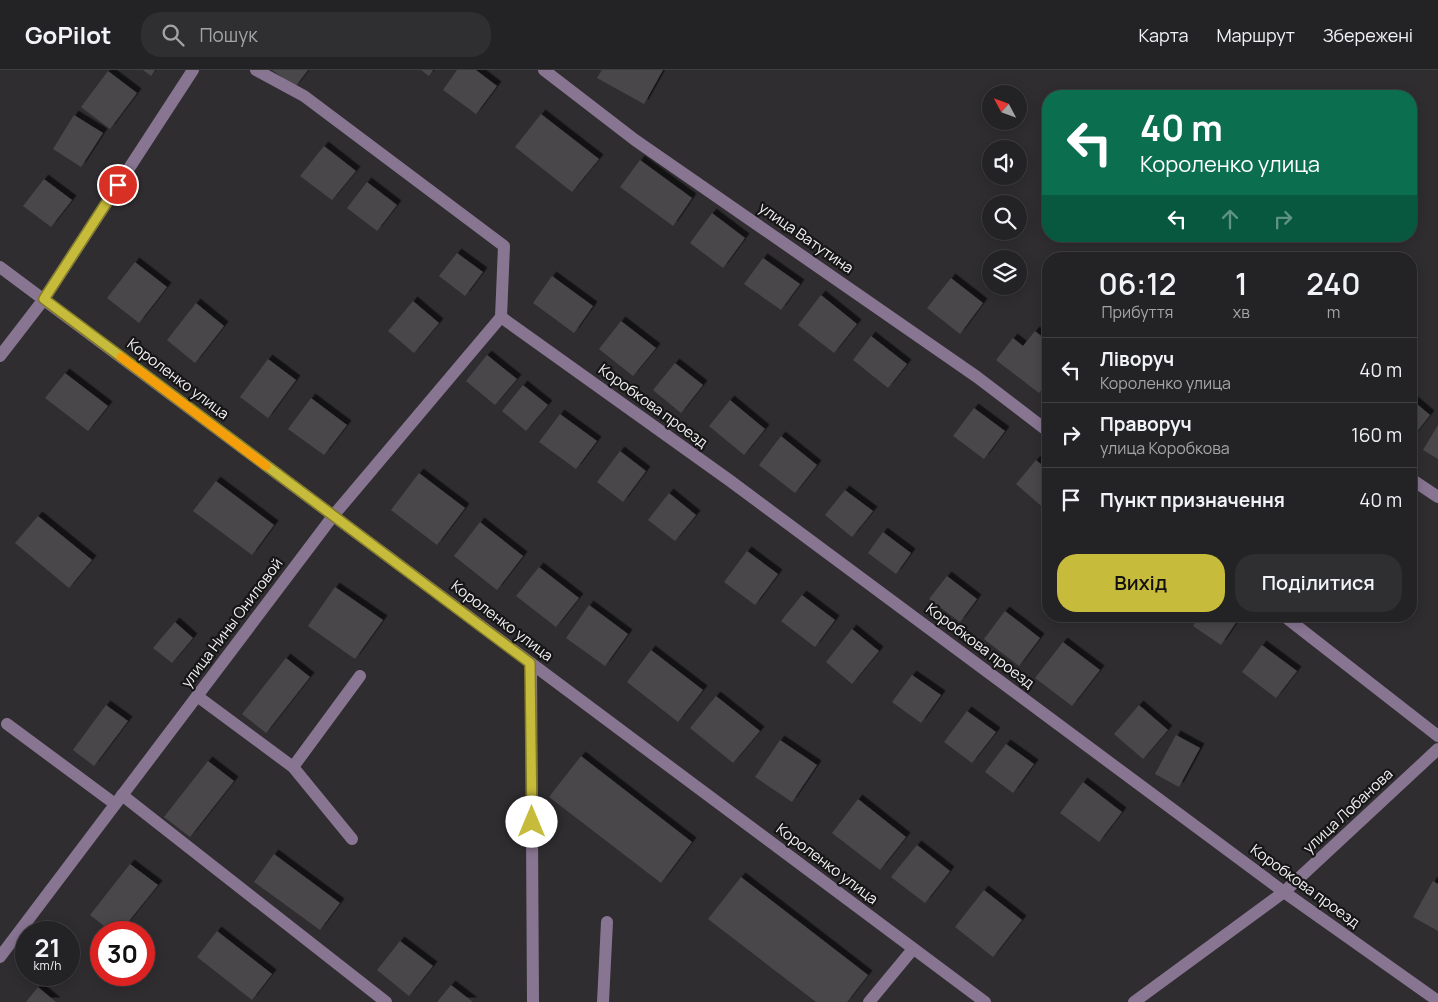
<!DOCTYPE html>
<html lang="uk">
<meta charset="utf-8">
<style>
:root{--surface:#232224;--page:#2f2f31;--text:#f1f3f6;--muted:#a3a4a6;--line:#403f41;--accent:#c7bb3c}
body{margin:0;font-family:Manrope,sans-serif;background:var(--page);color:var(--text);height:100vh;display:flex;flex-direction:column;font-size:19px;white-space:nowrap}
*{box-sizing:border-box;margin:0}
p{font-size:16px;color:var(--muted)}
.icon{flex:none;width:28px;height:28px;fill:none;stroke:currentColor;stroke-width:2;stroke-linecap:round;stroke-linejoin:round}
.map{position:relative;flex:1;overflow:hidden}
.side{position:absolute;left:1042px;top:182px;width:375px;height:370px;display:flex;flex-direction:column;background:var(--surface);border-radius:20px;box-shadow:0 2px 12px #0003,0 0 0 1px var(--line)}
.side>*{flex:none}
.banner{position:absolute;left:1042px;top:20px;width:375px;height:152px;border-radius:20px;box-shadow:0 2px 12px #0003,0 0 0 1px var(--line);background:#0b6e4f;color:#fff;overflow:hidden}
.needle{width:32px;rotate:311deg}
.fabs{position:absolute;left:982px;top:15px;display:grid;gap:10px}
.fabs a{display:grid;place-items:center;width:45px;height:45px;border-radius:50%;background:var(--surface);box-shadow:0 2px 12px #0003,0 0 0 1px var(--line);font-size:25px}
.speed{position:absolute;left:15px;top:851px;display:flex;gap:10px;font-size:25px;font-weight:700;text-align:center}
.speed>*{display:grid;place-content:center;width:65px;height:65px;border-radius:50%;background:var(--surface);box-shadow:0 2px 12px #0003,0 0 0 1px var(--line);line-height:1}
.speed small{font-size:12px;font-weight:400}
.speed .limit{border:8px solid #d22;background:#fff;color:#111}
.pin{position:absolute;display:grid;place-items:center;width:42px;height:42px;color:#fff;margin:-21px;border:2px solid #fff;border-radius:50%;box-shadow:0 1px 5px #0007}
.me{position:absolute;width:55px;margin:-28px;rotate:0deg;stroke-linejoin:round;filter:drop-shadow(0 0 4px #0008)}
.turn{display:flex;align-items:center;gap:18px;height:105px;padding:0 15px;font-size:22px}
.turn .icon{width:65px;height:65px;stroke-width:2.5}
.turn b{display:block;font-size:35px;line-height:42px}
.lanes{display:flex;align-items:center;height:48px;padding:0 15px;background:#0003;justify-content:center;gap:25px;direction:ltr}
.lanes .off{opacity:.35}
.eta{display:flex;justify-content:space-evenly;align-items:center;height:85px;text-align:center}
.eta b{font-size:30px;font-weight:600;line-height:35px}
.primary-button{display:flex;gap:10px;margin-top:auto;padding:10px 15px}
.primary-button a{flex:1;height:58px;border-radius:20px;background:var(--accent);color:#111;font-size:20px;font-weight:600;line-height:58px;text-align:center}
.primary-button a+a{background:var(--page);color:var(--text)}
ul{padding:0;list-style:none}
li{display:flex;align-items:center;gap:15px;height:65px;padding:0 15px;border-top:1px solid var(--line)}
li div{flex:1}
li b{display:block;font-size:19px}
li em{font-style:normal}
header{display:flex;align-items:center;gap:30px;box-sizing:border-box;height:70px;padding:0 25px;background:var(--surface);border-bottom:1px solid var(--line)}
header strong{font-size:24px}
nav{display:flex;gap:28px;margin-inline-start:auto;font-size:18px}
.search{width:350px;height:45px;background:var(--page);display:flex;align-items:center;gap:12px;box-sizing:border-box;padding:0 18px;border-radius:20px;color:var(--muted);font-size:19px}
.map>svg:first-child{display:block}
.building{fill:#49474a;filter:url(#shadow)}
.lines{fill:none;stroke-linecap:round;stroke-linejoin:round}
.minor{stroke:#887592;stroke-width:12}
.route-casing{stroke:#817a27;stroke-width:12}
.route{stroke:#c7bb3c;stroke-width:9}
.slow{stroke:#f59e0b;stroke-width:9}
.labels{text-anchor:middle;stroke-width:4.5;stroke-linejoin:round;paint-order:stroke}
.street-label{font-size:15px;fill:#f3f1f3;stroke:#171617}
</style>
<header>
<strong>GoPilot</strong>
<div class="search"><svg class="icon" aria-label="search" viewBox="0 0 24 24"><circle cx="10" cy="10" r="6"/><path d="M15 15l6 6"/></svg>Пошук</div>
<nav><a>Карта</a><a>Маршрут</a><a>Збережені</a></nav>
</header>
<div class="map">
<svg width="1438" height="932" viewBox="0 0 1438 932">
<defs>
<filter id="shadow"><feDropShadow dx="4.5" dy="-4.5" stdDeviation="0" flood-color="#0009"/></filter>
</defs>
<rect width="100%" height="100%" fill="#2f2d30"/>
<g class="building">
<path d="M143,0H155L151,6Z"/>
<path d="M272,0H308L295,17Z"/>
<path d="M421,0H433L429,6Z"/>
<path d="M457,0H476L497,16L476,44L443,20Z"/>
<path d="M602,0H663L644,34L597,8Z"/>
<path d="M108,1L137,23L110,59L81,37Z"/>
<path d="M541,44L599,89L572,122L515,77Z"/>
<path d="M74,45L103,63L81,97L53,79Z"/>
<path d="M324,76L356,101L332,130L300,106Z"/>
<path d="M640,90L692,128L673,156L620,117Z"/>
<path d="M44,109L72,130L51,157L23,136Z"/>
<path d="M367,112L397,135L377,161L347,138Z"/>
<path d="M712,143L745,168L723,198L690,173Z"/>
<path d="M457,183L483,202L465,226L439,206Z"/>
<path d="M763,188L800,214L781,240L744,214Z"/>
<path d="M135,192L167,217L139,253L107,228Z"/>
<path d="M552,206L593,236L574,263L533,233Z"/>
<path d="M951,208L983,233L960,264L927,238Z"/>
<path d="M821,225L857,254L834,283L798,255Z"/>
<path d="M413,231L439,253L414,283L388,261Z"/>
<path d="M196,233L224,256L195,293L167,270Z"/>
<path d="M621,251L656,278L633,306L599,279Z"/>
<path d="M1035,261L1049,272V289L1046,293L1049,295V311L1039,323L996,290L1013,268L1023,276Z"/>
<path d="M871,266L907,294L888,318L853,290Z"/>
<path d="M487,285L517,309L495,335L466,311Z"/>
<path d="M268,289L296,310L268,348L240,327Z"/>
<path d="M675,293L703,315L681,343L653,320Z"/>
<path d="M65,303L108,336L88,361L45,328Z"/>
<path d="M523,315L548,335L526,361L502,341Z"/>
<path d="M311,328L347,355L324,385L288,359Z"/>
<path d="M1411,329L1430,345L1411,369Z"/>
<path d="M730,330L765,359L744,385L709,356Z"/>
<path d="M974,338L1005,361L984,389L953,366Z"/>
<path d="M560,344L597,371L576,399L539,372Z"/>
<path d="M1438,355V389L1423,380Z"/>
<path d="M781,366L817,395L795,423L759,395Z"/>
<path d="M620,381L646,401L623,432L597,412Z"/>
<path d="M1036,390L1049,401V439L1047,441L1016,414Z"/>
<path d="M419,403L465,438L437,475L391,440Z"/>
<path d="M216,411L274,455L252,485L193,441Z"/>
<path d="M845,420L873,441L852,467L825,445Z"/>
<path d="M669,423L696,445L675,471L648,450Z"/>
<path d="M38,446L92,490L69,518L15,473Z"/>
<path d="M480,452L523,486L497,520L454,486Z"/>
<path d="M883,462L911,483L896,504L868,483Z"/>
<path d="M747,481L778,504L755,535L724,512Z"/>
<path d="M539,497L579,528L556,557L516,526Z"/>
<path d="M947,506L977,529L960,552L929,529Z"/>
<path d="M335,517L383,550L355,589L308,556Z"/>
<path d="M802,525L835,550L815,577L781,551Z"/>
<path d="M589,535L628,564L605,596L566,568Z"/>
<path d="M1005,541L1040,568L1019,596L984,569Z"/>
<path d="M1199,546H1230L1237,551L1221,575L1193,556Z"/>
<path d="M175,552L193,568L172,593L153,578Z"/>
<path d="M852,559L879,581L852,614L826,592Z"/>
<path d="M1063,572L1100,600L1072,636L1035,608Z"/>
<path d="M1262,575L1297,601L1276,628L1242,602Z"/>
<path d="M651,580L703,620L678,652L627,612Z"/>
<path d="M286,588L310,607L266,663L242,644Z"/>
<path d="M912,605L941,625L921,653L892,632Z"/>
<path d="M716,626L760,661L733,693L690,658Z"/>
<path d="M106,635L128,651L94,696L73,680Z"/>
<path d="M1139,635L1168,660L1143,689L1114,664Z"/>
<path d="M967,641L996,662L972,693L944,672Z"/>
<path d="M1176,665L1200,678L1179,717L1155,704Z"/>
<path d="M780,670L817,695L792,732L755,707Z"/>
<path d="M1006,674L1034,694L1013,723L985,702Z"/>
<path d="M581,686L692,772L661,813L549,727Z"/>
<path d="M208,691L234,711L190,767L164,747Z"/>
<path d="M1083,712L1122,742L1099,772L1060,743Z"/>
<path d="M858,729L906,767L880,800L832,763Z"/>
<path d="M917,775L950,801L925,833L891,807Z"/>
<path d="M274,784L340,833L320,860L254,812Z"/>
<path d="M130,794L158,815L120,862H112L90,845Z"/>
<path d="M741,807L868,905L847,932H816L708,849Z"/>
<path d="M1433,811L1438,814V861L1413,847Z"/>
<path d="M984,820L1022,850L993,887L955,857Z"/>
<path d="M217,861L272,904L252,930L197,887Z"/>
<path d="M400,871L433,896L409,926L377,900Z"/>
<path d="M451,915L473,932H437Z"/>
<path d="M38,917L56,932H26Z"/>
</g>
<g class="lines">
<g class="minor">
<path d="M256,0L304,26L504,176L501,247"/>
<path d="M544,0L635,70L977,307L1049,362"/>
<path d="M0,197L985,932"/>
<path d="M501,247L729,410L1284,822L1438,931"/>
<path d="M0,286L44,229L193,0"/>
<path d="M1411,409L1438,427"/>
<path d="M1284,546L1438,666"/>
<path d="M531,593L533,932"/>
<path d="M197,626L293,697L352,769"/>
<path d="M7,654L115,734"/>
<path d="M293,697L360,606"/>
<path d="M122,725L386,932"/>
<path d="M0,887L333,446L501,247"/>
<path d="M603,932L607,852"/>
<path d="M869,932L913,879"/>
<path d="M1134,932L1284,822L1438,679"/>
</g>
</g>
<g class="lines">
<g class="route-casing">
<path id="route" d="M118,115L44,229L530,593L532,752"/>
</g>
<use href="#route" class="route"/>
<path class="slow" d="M121,287L266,396"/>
</g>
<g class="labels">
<g class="street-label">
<text transform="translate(806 168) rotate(35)" y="5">улица Ватутина</text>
<text transform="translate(178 309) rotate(37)" y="5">Короленко улица</text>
<text transform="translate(653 336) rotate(36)" y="5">Коробкова проезд</text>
<text transform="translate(502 551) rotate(37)" y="5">Короленко улица</text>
<text transform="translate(232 553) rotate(-53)" y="5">улица Нины Ониловой</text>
<text transform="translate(980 576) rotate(37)" y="5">Коробкова проезд</text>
<text transform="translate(1348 741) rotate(-43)" y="5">улица Лобанова</text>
<text transform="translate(827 794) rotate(37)" y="5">Короленко улица</text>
<text transform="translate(1305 816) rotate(36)" y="5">Коробкова проезд</text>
</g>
</g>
</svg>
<div class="fabs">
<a><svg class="needle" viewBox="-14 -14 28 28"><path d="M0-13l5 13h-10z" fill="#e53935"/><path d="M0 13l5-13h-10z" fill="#a3a4a6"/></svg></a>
<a><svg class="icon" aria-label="sound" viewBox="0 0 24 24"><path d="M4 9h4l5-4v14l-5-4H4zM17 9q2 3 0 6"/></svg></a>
<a><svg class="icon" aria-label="search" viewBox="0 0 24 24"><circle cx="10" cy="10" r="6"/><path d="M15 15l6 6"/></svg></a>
<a><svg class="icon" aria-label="layers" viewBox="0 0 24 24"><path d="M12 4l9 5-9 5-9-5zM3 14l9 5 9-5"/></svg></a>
</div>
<div class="speed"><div>21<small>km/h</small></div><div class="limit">30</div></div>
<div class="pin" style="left:118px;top:115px;background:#d93025"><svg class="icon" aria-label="arrive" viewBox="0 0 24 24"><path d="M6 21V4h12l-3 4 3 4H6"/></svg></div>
<svg class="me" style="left:532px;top:752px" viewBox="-20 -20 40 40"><circle r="19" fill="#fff"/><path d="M0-13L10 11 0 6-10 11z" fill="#c7bb3c"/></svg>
<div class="banner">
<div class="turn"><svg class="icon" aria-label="left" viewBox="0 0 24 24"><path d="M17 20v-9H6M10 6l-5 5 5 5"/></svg><div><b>40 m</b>Короленко улица</div></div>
<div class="lanes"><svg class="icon" aria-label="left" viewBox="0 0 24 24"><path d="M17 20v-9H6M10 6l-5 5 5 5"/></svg><svg class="icon off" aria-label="ahead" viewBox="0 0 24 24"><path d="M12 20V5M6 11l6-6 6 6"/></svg><svg class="icon off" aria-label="right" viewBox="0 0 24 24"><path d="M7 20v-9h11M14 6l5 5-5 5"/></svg></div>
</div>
<section class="side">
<div class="eta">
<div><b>06:12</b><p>Прибуття</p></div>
<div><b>1</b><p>хв</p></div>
<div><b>240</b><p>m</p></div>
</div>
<ul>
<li><svg class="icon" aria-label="left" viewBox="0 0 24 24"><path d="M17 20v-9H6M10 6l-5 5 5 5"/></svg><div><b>Ліворуч</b><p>Короленко улица</p></div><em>40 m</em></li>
<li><svg class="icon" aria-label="right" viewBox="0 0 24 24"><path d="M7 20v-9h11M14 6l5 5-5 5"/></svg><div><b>Праворуч</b><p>улица Коробкова</p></div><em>160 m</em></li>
<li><svg class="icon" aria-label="arrive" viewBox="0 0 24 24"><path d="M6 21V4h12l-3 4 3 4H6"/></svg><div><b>Пункт призначення</b></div><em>40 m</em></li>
</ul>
<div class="primary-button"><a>Вихід</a><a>Поділитися</a></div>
</section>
</div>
